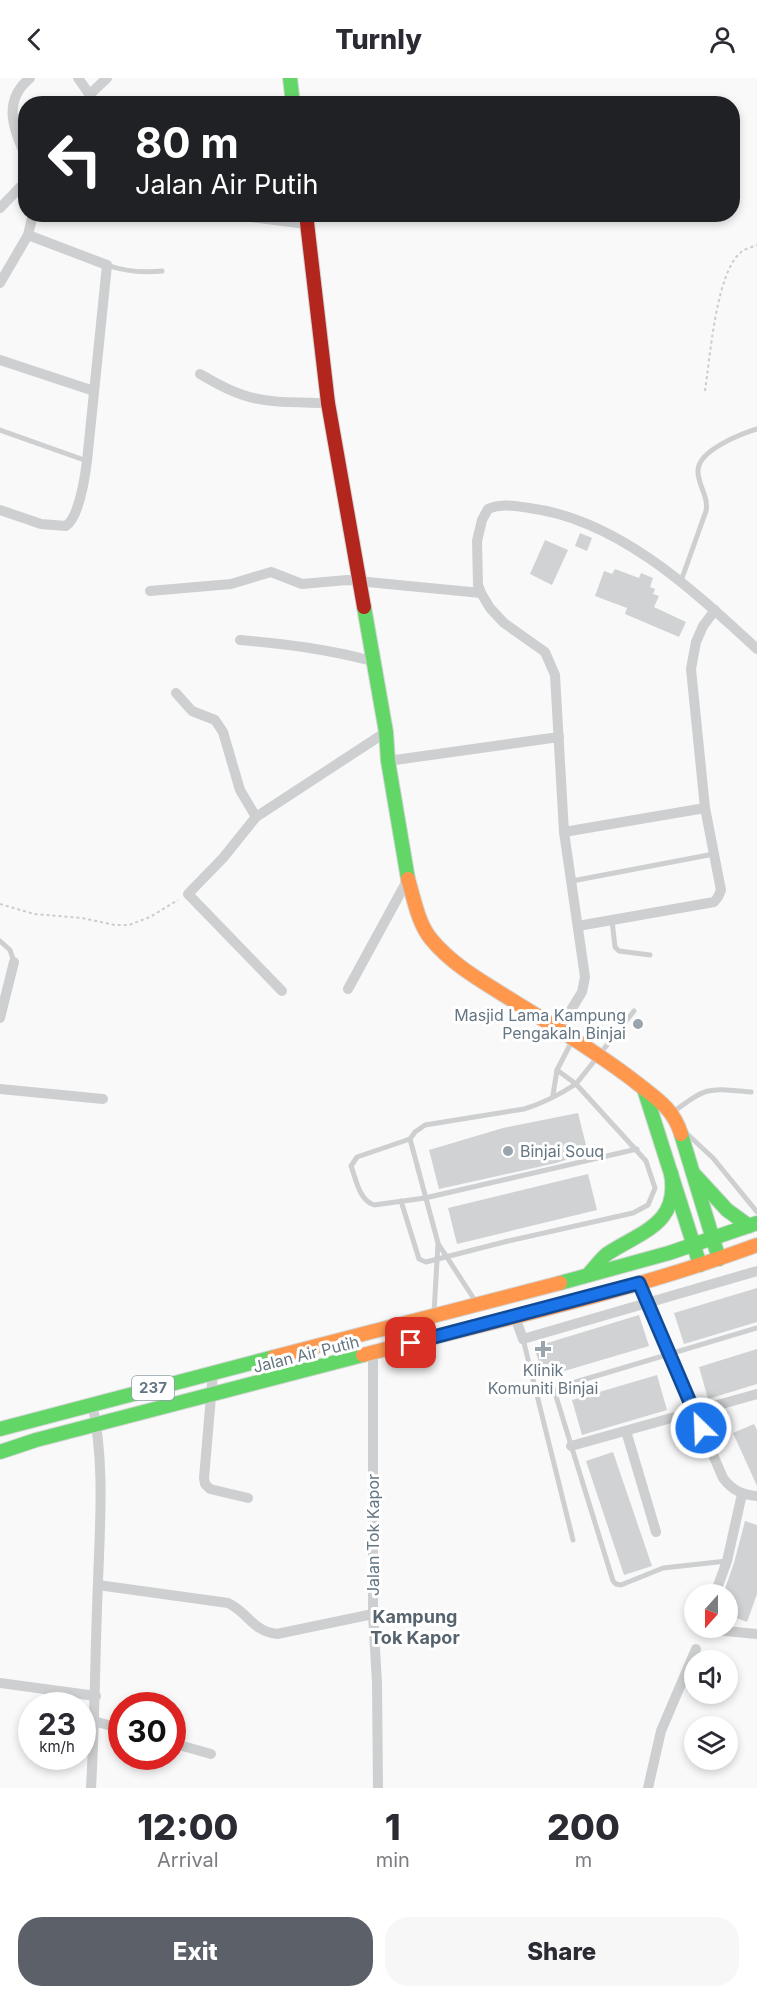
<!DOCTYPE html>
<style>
:root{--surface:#fff;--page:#f7f7f7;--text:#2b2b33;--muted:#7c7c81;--accent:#5c6169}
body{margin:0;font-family:Inter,sans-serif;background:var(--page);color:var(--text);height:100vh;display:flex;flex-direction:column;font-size:22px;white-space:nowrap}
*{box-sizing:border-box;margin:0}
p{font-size:20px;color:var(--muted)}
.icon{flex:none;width:33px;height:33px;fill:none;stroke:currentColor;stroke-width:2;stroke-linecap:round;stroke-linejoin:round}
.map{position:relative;height:1710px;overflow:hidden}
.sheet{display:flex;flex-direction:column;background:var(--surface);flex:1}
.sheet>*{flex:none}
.top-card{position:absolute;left:18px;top:18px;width:722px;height:126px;border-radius:24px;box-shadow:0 3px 9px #0003;background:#202124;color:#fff;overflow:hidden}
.needle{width:39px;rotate:201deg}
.fabs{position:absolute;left:684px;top:1506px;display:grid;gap:12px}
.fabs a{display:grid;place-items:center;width:54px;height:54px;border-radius:50%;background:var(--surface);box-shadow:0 3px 9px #0003;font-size:30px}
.speed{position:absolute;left:18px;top:1614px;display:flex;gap:12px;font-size:30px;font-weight:700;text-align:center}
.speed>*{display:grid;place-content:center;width:78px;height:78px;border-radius:50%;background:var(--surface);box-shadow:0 3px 9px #0003;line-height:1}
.speed small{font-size:15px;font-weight:400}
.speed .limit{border:9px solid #d22;background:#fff;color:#111}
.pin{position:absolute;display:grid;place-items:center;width:51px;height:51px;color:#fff;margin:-26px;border-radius:12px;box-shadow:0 3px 9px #0006}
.me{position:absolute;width:66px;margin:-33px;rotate:336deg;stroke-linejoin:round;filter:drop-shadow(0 0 4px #0008)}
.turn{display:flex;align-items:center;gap:21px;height:126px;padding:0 18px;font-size:27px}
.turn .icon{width:78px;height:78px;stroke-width:2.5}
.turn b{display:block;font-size:42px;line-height:51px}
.eta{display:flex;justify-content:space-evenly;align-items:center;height:102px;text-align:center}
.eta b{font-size:36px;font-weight:800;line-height:42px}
.cta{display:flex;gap:12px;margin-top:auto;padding:12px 18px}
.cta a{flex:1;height:69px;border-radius:24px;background:var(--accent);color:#fff;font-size:24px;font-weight:800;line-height:69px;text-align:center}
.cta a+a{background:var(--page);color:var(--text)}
header{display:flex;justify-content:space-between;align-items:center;height:78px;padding:0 18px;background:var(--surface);font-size:27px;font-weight:800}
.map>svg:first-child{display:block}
.building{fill:#d0d2d3}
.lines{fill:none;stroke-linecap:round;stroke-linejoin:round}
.fast-casing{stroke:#d5d6d7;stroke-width:16}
.slow-casing{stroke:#d5d6d7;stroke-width:16}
.jam-casing{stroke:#d5d6d7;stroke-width:16}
.path{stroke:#cbcccd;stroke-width:2;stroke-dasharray:3 3;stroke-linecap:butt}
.lane{stroke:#cecfd0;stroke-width:5}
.street{stroke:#cecfd0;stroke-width:10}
.fast{stroke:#63d668;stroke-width:14}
.slow{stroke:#ff974d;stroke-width:14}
.jam{stroke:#b3261e;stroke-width:14}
.route-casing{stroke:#114b97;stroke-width:15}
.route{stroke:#1a73e8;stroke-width:10}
.poi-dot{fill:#99a4ac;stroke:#fff;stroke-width:2}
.labels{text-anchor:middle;stroke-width:6;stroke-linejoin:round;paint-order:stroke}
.shield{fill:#fff;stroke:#939fa8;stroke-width:1.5}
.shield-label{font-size:15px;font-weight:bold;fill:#657683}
.poi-label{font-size:16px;fill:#657683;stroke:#fff;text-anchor:end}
.street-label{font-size:16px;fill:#657683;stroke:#fff}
.neighbourhood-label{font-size:18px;font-weight:bold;fill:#57646e;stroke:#fff}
</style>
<header><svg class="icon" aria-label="back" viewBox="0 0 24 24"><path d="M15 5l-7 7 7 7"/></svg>Turnly<svg class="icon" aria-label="person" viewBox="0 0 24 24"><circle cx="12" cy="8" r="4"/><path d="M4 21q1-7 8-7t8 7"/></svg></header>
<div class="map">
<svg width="757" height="1710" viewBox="0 0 757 1710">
<rect width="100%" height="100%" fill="#f9f9f9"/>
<g class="building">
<path d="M580,455L592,460L587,473L575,468Z"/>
<path d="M545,462L568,472L552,507L530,496Z"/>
<path d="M615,491L639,500L641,495L653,500L650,509L655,511L653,516L659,518L654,529L686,544L679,559L625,536L627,530L595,518L604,493L612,496Z"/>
<path d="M578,1035L588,1075L556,1085L439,1111L429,1072L503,1050Z"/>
<path d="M588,1096L597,1132L457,1166L448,1130Z"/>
<path d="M757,1210V1244L684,1266L674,1235Z"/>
<path d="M639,1237L649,1268L544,1299L534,1269Z"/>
<path d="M757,1271V1306L708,1321L699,1289Z"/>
<path d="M657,1297L667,1332L582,1357L572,1322Z"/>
<path d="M754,1346L757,1352V1408L733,1355Z"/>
<path d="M613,1374L652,1488L624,1497L586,1383Z"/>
<path d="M745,1443L757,1447V1516L747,1544L728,1537V1516H723L734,1485Z"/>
</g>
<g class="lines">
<g class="fast-casing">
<g id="fast">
<path d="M290,0L293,26"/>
<path d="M364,529L386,654L388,683L408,801"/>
<path d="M644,1011L700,1187"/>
<path d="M681,1056L719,1181"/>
<path d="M693,1095L727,1132L749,1148"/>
<path d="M588,1197C594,1190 600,1182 607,1176C642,1153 680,1146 671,1095"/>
<path d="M560,1205L669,1175L757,1145"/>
<path d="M0,1351L274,1279"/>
<path d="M0,1374L36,1362L363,1277"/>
</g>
</g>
<g class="slow-casing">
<g id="slow">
<path d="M408,801C414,821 418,845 431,861C453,888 485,905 515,924C555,949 595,973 633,1002C654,1019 673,1029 681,1056"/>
<path d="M363,1277C495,1243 629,1214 757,1167"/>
<path d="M274,1279L560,1205"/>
</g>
</g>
<g class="jam-casing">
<path id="jam" d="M306,136L328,325L364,529"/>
</g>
<g class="path">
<path d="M705,313C710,280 716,196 740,175C744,171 752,169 757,167"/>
<path d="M0,826L34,836L82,840L115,847H129L150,839L178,822"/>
</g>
<g class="lane">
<path d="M107,187C126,194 142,195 162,193"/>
<path d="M0,352L87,383"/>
<path d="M681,503L706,433C709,418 697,406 698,392C699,372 741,356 757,351"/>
<path d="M572,803L714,776"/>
<path d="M612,842L615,869L619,873L650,877"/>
<path d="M0,863L10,872L14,884"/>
<path d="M634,933L576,1006C562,1015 541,1026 524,1031L425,1047L415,1054L410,1061L357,1079L351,1088C356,1101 359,1122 374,1127L425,1120L637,1071"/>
<path d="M553,1017L557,992L572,963"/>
<path d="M673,1034C708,1008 708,1010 751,1014"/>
<path d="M685,1054L713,1080L757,1134"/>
<path d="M410,1061L438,1165L434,1235"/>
<path d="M401,1123L419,1181L426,1184L508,1163L633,1135L648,1127L655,1110L646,1083L576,1006L557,992"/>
<path d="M439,1167L476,1224"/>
<path d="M523,1261L573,1462"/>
<path d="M727,1483L663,1490L621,1507L616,1506L613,1503L555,1315L559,1309L757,1250"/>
</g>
<g class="street">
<path d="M78,0L96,26"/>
<path d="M89,17L107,0"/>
<path d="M26,78C12,50 3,22 30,0"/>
<path d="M0,130L26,103"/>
<path d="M227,136L307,146"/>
<path d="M0,205L28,157L33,136"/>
<path d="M0,282L94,313"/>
<path d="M200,296C214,304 227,312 243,317C269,326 300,324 328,325"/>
<path d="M0,432L41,446L66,448C79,439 85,399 87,383L107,187L28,157"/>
<path d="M150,513L231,506L271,494L302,506L347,502L481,515"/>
<path d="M240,562C286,566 327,571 372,583"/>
<path d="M176,615L192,633L215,642L223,654L240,712L256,739"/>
<path d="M388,683L559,659"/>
<path d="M564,754L705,730"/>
<path d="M578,848L714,824L718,819L721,812L705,730L691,591L696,564L703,548L715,532"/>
<path d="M348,911L408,801"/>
<path d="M282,913L188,816L223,780L256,739L386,654"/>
<path d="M0,940L14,884"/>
<path d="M560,950L582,914L585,899L564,754L555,597L545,574L504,545L490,530L481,515L478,507L477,463L482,442L488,431C501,425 515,428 529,430C618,441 694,513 757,571"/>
<path d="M0,1011L103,1021"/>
<path d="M639,1205L723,1400C732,1412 742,1417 757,1418"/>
<path d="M515,1239L523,1261L757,1193"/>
<path d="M373,1275V1536L377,1605L378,1710"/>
<path d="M213,1295L204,1400L205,1406L210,1411L248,1420"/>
<path d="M626,1353L656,1454"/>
<path d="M571,1368L757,1316"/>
<path d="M98,1507L228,1525C249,1535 252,1553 277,1556L373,1536"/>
<path d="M715,1516L727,1483L742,1416"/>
<path d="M704,1550V1551L757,1556"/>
<path d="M0,1605L96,1618"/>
<path d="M94,1643L122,1651"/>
<path d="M172,1665L211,1676"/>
<path d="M91,1710C95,1641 95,1573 98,1504C100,1445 105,1383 92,1325"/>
<path d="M648,1710L661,1653L696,1571"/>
</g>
<use href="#fast" class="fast"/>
<use href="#slow" class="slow"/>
<use href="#jam" class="jam"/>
</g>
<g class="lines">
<g class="route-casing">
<path id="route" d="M411,1265L639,1205L701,1350"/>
</g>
<use href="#route" class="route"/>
</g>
<g class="poi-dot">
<circle cx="638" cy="946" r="6"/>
<circle cx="508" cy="1073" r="6"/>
<path d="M540 1262h6v6h6v6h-6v6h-6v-6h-6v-6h6z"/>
</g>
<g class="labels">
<rect class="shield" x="132" y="1298" width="42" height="24" rx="4.5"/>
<g class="shield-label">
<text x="153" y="1315">237</text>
</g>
<g class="poi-label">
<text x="626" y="943">Masjid Lama Kampung<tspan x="626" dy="18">Pengakaln Binjai</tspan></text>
<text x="520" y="1079" text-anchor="start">Binjai Souq</text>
<text x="543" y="1298" text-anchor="middle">Klinik<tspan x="543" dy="18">Komuniti Binjai</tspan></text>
</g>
<g class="street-label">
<text transform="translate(306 1276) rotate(-14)" y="6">Jalan Air Putih</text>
<text transform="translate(373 1457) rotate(-90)" y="6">Jalan Tok Kapor</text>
</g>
<g class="neighbourhood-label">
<text x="415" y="1545">Kampung<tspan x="415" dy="21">Tok Kapor</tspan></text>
</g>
</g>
</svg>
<div class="fabs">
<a><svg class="needle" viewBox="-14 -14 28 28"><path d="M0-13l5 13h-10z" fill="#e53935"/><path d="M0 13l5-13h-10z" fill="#7c7c81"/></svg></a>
<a><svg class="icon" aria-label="sound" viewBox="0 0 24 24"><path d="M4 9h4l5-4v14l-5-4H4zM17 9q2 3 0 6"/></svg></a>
<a><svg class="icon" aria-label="layers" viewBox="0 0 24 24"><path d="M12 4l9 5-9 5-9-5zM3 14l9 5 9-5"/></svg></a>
</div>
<div class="speed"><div>23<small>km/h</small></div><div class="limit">30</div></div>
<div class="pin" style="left:411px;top:1265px;background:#d93025"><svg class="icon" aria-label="arrive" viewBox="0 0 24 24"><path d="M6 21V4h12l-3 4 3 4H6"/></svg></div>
<svg class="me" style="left:701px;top:1350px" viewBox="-20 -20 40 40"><circle r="17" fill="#1a73e8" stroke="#fff" stroke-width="3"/><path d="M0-11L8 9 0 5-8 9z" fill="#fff"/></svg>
<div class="top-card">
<div class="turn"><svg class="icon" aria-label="left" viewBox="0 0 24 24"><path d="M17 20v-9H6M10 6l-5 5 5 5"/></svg><div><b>80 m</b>Jalan Air Putih</div></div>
</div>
</div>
<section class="sheet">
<div class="eta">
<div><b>12:00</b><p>Arrival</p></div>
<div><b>1</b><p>min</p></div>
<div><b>200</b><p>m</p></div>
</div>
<div class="cta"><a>Exit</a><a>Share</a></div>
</section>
